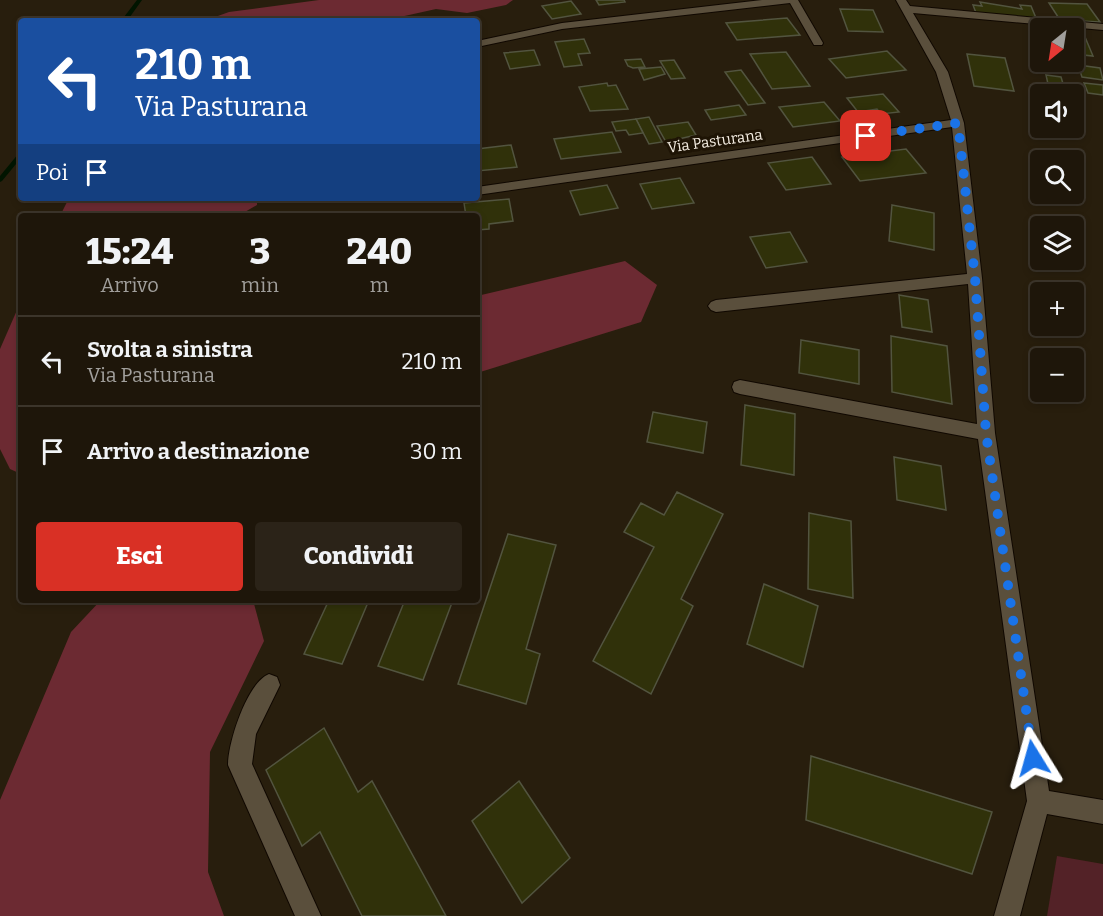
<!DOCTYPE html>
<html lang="it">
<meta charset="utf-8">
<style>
:root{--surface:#1e160a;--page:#2b2318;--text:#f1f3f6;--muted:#a19f9c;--line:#3c352b;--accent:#d93025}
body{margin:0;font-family:Bitter,serif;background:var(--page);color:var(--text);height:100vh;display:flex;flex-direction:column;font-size:22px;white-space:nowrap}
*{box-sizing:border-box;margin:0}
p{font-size:20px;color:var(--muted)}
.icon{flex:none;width:33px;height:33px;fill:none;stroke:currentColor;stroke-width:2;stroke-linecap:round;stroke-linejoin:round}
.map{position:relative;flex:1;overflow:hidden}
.side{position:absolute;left:18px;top:213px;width:462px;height:390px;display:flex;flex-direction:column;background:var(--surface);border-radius:6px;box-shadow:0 3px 9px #0003,0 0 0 2px var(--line)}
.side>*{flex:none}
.banner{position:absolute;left:18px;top:18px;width:462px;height:183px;border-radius:6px;box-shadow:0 3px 9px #0003,0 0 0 2px var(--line);background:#1a4fa0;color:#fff;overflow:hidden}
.needle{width:39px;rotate:210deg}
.tools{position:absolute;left:1030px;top:18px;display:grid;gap:12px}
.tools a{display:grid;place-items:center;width:54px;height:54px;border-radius:6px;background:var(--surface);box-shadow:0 3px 9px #0003,0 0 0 2px var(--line);font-size:30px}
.pin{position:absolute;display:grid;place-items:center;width:51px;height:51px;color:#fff;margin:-26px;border-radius:12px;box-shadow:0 3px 9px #0006}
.me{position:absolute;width:66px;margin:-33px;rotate:352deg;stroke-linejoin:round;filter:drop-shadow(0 0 4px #0008)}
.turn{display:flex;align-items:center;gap:21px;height:126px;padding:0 18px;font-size:27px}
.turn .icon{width:78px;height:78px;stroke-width:2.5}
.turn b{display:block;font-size:42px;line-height:51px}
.then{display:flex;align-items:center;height:57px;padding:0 18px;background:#0003;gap:12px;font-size:22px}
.eta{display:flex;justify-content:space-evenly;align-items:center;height:102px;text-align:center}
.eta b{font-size:36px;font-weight:800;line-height:42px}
.action{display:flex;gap:12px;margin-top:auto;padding:12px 18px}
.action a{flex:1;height:69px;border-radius:6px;background:var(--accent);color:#fff;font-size:24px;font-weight:800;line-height:69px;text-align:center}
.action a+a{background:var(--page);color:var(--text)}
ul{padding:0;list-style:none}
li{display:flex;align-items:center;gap:18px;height:90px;padding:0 18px;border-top:2px solid var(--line)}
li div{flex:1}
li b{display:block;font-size:22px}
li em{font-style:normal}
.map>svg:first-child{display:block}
.green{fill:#532227}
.forest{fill:#6c2a32}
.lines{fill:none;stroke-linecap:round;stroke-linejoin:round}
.stream{fill:#011500;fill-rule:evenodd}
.building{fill:#30310a;stroke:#52543f;stroke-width:1.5}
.minor-casing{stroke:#100800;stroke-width:2}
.minor{fill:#5a4f3c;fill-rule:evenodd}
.route{stroke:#1a73e8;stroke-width:10;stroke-dasharray:0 18}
.labels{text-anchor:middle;stroke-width:6;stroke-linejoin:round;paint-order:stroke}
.far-street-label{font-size:15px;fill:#f4ede2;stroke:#1e1405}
</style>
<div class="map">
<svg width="1103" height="916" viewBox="0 0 1103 916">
<rect width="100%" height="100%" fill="#281e0d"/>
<path class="green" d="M1057,856L1103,864V916H1047Z"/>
<g class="forest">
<path d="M319,0H513L506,5L467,13L436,9L382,21H204L229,12Z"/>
<path d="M69,198H257V205L238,216H60Z"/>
<path d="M625,261L657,285L641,322L477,373V296Z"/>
<path d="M21,301V474L10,469L0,449V349Z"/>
<path d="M101,600H253L264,641L210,752L208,872L224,916H0V800L71,632Z"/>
</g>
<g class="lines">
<g class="stream">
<path d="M137,0H142L127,21H121Z"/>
<path d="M21,152V158L2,181L0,182V176L19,153Z"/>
</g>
</g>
<g class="building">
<path d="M596,0H624L625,2L599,5Z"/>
<path d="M571,1L581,14L552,19L542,6Z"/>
<path d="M980,2L1022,9L1020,5L1031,6L1036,18L976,13L973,5L982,6Z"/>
<path d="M1049,3L1087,4L1100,22L1060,20Z"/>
<path d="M840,9L873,10L883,32L848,31Z"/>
<path d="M787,18L800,35L737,40L726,23Z"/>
<path d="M1074,36L1085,37L1093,56L1074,54Z"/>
<path d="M584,39L590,53L578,54L582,65L564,67L555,42Z"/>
<path d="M534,50L540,65L510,69L504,53Z"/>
<path d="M887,51L906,70L846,78L829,59Z"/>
<path d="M786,52L810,86L772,89L750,54Z"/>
<path d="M967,54L1005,58L1014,91L974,86Z"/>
<path d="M641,59L645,67L633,68L628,66L625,60Z"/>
<path d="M674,60L685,78L671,79L660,61Z"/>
<path d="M1078,65L1100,68L1103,80L1082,77Z"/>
<path d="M661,67L665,74L644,80L639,69Z"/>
<path d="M741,70L765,103L748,105L725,72Z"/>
<path d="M1046,75L1061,77L1064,87L1048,84Z"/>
<path d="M607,83L608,86L616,85L628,109L590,111L579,87Z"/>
<path d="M1084,83L1103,85V95L1088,93Z"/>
<path d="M883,94L899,112L881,114L877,109L858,112L847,98Z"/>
<path d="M824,102L840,121L793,127L779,107Z"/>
<path d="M739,105L746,115L711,120L705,110Z"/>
<path d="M649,117L662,142L649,144L636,119Z"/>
<path d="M636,119L643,133L629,135L626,130L616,131L612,122Z"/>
<path d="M688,122L696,135L666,142L657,126Z"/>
<path d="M612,132L621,152L561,159L554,139Z"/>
<path d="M511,145L517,167L477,171V149Z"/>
<path d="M906,149L926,173L860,181L842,157Z"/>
<path d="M812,157L831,184L786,190L768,163Z"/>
<path d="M680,178L694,203L652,209L640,184Z"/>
<path d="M607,185L618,208L580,215L570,191Z"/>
<path d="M509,199L513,221L489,224V229L477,230V216H466L464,203Z"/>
<path d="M892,205L934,213V250L889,241Z"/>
<path d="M790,232L807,262L766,268L750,237Z"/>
<path d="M899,295L928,300L932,332L902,327Z"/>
<path d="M891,336L947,346L952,404L892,392Z"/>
<path d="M801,340L859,350V384L799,373Z"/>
<path d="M745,405L795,414L794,475L741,465Z"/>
<path d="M653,412L707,422L703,453L647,442Z"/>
<path d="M894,457L941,466L946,510L897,500Z"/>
<path d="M677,492L723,514L681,599L693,606L651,694L593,661L654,547L624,532L641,503L664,515Z"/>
<path d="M809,513L851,521L853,598L808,589Z"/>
<path d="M508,534L556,545L526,649L540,654L526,704L458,684Z"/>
<path d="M764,584L818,606L803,667L747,644Z"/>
<path d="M329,600H369L342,664L304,654Z"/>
<path d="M405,600H453L423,680L378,666Z"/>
<path d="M324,728L358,792L372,781L446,916H362L320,832L302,846L266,770Z"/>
<path d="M811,756L992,812L972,874L806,820Z"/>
<path d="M519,781L570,858L522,903L472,821Z"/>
</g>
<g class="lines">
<g class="minor-casing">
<g id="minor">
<path d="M762,0H798L823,43L822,45H814L790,3L562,29L477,47V41L562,23Z"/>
<path d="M896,0H906L910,6L1103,24V30L913,13L948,72L964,123L982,278L995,433L1049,791L1103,800V824L1047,814L1020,916H994L1027,801L978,439L740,394L734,392L732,387L734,382L740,380L977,424L968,284L716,312L711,310L708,306L711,302L716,300L967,274L952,127L477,195V187L951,120L936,72Z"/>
<path d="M269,674L277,677L280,685L256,734L252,764L321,916H295L228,765C228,742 247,683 269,674Z"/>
</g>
</g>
<use href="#minor" class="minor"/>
</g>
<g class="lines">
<path class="route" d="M866,136L958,123L975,278L986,433L1033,758"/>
</g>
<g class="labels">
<g class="far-street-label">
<text transform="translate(715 141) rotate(-8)" y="5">Via Pasturana</text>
</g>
</g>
</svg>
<div class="tools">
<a><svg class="needle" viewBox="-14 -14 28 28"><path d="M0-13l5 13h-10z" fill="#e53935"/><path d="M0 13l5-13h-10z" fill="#a19f9c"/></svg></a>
<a><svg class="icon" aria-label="sound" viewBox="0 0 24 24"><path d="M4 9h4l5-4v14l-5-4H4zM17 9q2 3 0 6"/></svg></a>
<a><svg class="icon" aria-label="search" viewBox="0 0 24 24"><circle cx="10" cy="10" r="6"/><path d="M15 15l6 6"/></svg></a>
<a><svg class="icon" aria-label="layers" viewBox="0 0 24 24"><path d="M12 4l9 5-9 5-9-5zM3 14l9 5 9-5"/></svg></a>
<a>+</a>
<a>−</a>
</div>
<div class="pin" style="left:866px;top:136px;background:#d93025"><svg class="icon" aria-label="arrive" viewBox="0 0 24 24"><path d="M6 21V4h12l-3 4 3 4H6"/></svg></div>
<svg class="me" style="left:1033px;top:758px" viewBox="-20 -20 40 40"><path d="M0-17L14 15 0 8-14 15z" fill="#1a73e8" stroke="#fff" stroke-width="4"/></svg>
<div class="banner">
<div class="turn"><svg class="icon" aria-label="left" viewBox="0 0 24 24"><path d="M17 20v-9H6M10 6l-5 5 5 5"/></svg><div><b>210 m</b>Via Pasturana</div></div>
<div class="then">Poi<svg class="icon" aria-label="arrive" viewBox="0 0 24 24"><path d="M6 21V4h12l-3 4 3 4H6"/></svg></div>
</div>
<section class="side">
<div class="eta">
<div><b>15:24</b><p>Arrivo</p></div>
<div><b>3</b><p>min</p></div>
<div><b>240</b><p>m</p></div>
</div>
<ul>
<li><svg class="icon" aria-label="left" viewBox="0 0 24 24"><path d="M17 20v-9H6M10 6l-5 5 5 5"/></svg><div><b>Svolta a sinistra</b><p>Via Pasturana</p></div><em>210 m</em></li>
<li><svg class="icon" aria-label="arrive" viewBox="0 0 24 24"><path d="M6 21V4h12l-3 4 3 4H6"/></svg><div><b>Arrivo a destinazione</b></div><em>30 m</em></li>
</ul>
<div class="action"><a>Esci</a><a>Condividi</a></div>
</section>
</div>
